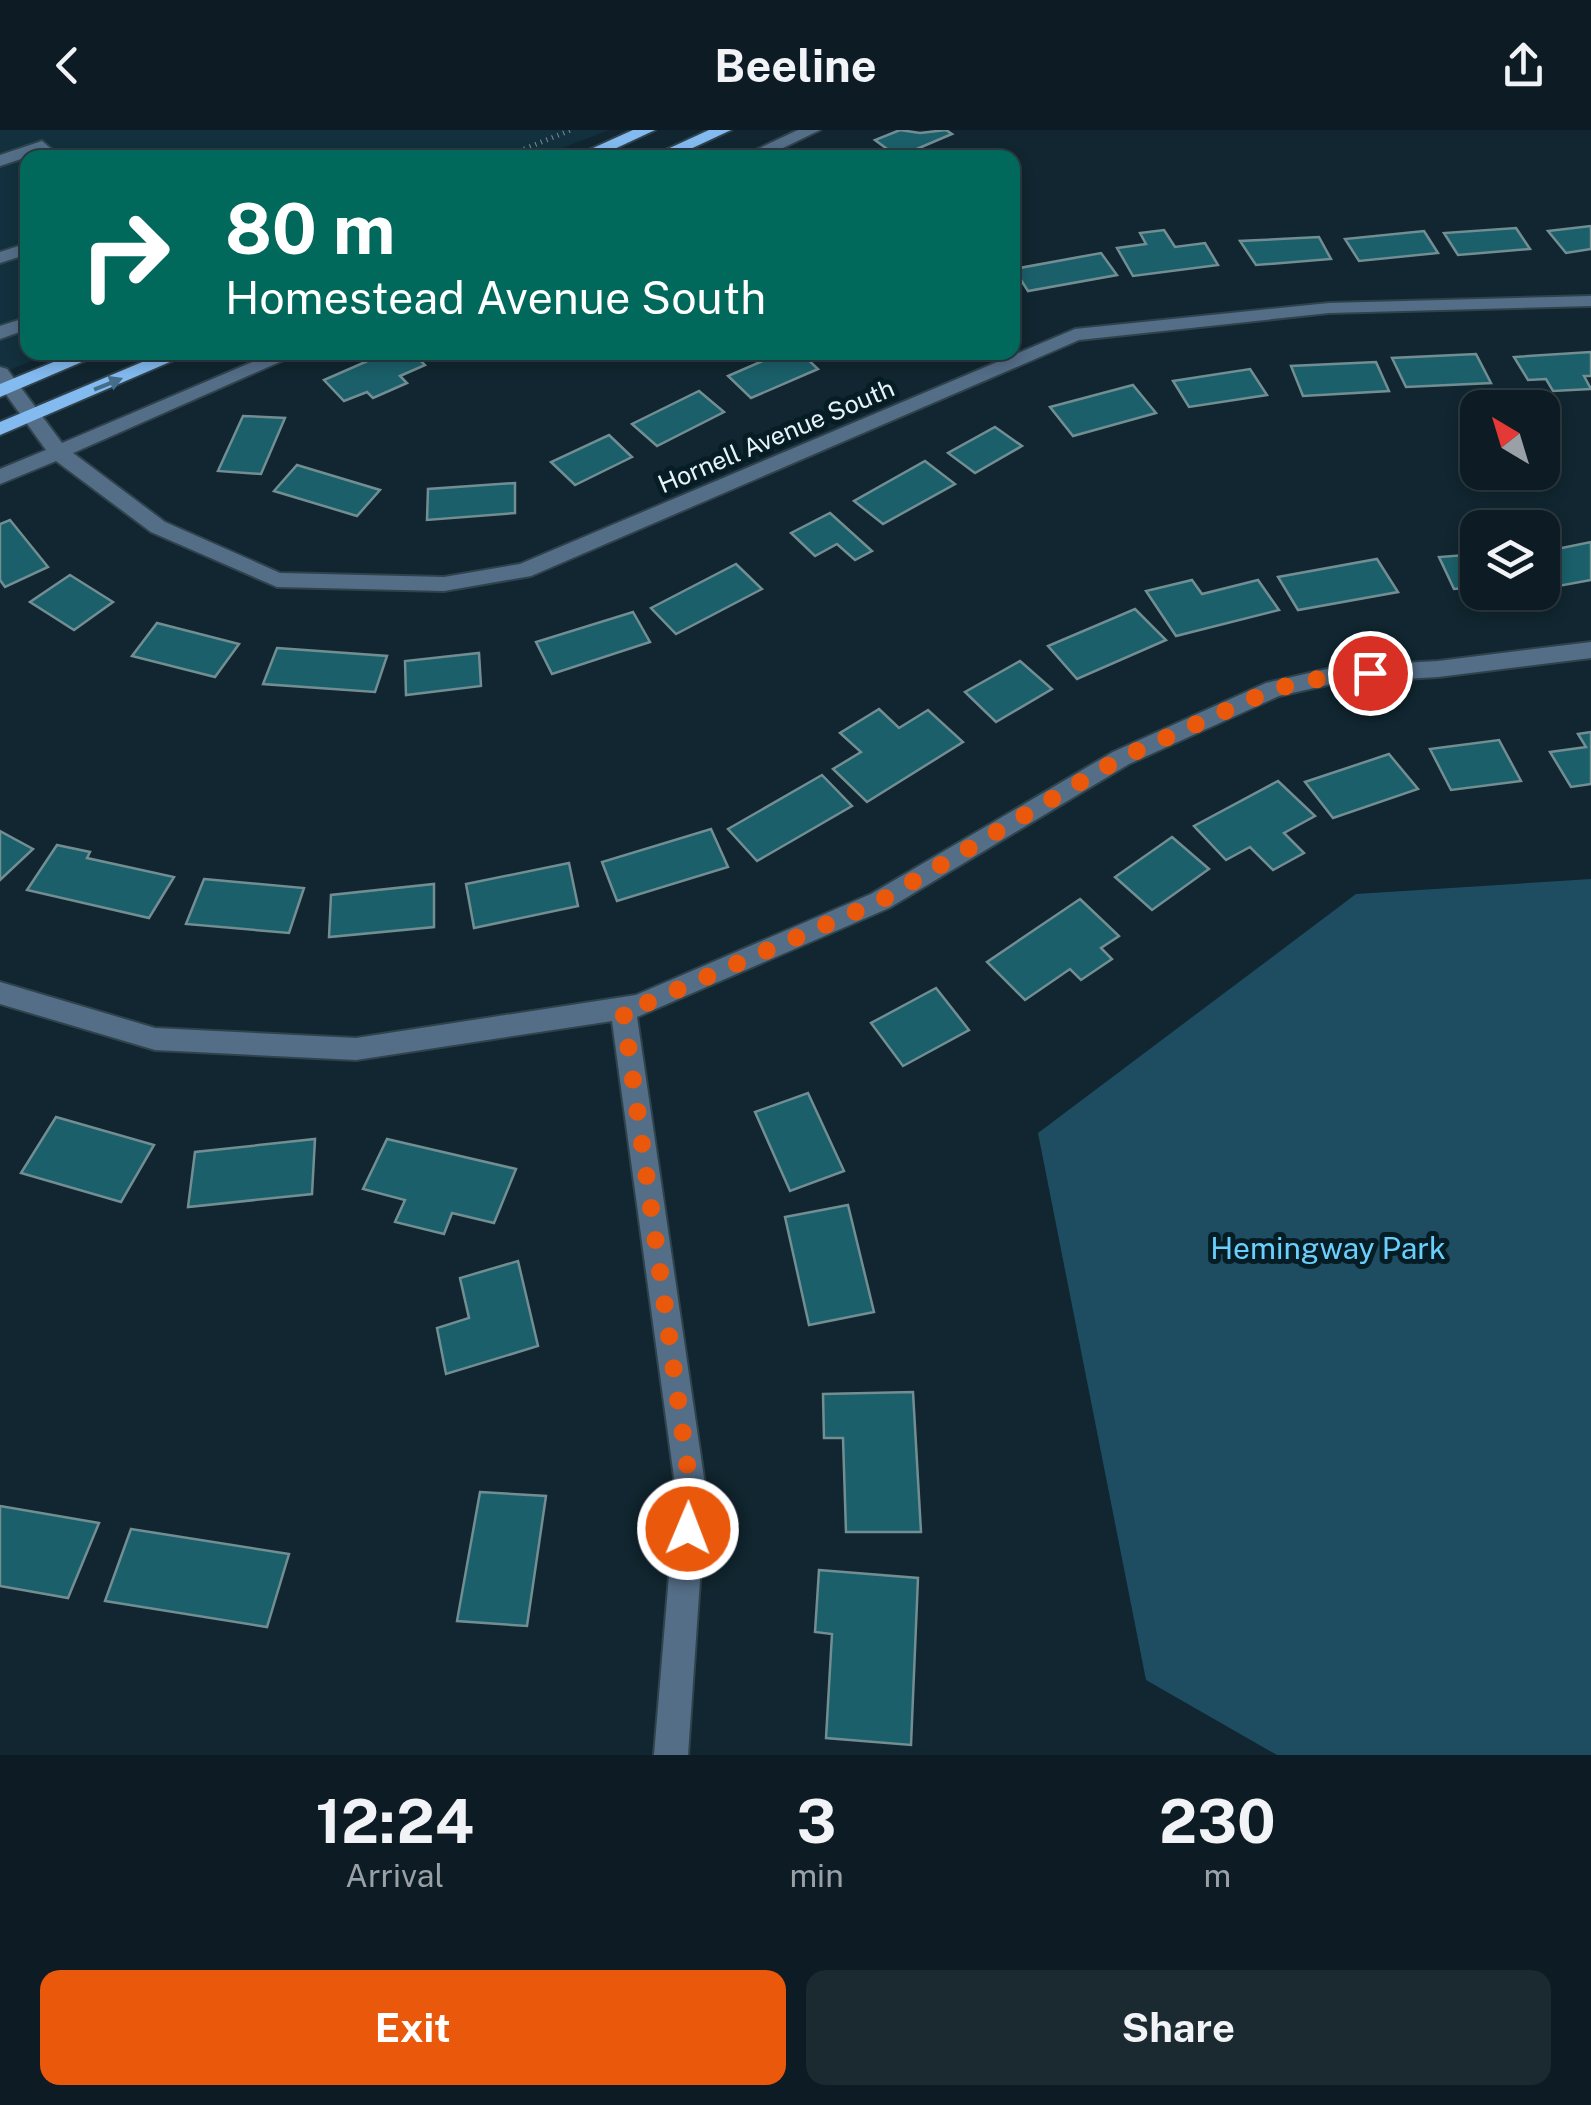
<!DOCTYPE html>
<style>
:root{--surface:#0d1c24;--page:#1b2931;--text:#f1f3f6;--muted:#9aa1a6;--line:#2d3a41;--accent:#ea580c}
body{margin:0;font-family:"Public Sans",sans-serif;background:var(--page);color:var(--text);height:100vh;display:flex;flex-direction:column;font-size:38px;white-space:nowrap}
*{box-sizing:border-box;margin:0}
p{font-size:32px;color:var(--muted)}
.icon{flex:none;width:55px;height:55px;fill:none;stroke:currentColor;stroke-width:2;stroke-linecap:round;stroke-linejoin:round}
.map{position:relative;height:1625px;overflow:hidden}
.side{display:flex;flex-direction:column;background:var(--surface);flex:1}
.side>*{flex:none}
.banner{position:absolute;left:20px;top:20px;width:1000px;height:210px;border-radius:20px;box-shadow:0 5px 15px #0003,0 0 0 2px var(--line);background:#00695c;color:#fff;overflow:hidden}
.needle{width:65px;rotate:322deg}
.tools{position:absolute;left:1460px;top:260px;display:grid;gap:20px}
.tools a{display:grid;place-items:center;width:100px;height:100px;border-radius:20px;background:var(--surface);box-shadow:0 5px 15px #0003,0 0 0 2px var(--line);font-size:50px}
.pin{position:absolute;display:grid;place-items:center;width:85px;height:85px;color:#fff;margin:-42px;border:5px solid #fff;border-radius:50%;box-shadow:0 2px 10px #0007}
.me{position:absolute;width:110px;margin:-55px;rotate:1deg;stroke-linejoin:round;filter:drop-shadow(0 0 8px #0008)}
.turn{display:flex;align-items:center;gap:35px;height:210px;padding:0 40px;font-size:45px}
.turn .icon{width:130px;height:130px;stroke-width:2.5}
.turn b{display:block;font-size:70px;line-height:85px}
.eta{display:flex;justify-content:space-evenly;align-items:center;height:170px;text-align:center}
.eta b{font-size:60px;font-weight:700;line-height:70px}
.cta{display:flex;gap:20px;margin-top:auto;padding:20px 40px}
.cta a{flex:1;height:115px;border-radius:20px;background:var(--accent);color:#fff;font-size:40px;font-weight:700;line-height:115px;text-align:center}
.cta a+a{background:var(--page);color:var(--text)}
header{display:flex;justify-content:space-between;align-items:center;height:130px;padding:0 40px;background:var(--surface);font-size:45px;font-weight:700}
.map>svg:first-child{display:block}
.built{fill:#12303d}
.green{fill:#1e4d61}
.building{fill:#1a5f69;stroke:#728e93;stroke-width:2.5}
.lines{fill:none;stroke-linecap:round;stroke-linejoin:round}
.minor-casing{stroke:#2f434c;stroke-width:4}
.major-casing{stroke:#2f434c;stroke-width:4}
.path{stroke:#7e8e96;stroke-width:5;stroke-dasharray:1 5;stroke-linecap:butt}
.minor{fill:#546e88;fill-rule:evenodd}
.major{fill:#83baef;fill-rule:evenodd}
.oneway{fill:#456c8a}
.route{stroke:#ea580c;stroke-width:18;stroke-dasharray:0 32.4}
.labels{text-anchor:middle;stroke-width:10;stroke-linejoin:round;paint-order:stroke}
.far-street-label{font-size:25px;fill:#e6f3f9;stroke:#071d26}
.park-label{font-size:30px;fill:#69d0fd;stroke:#071d26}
</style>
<header><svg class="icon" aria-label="back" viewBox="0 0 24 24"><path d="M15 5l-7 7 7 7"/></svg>Beeline<svg class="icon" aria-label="share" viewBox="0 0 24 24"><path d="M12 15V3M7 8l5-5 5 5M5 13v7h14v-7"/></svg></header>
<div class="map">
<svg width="1591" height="1625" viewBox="0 0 1591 1625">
<rect width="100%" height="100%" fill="#112630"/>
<path class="built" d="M0,0H609L539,27L28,28V222L51,223L0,244Z"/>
<path class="green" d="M1591,749V1625H1277L1146,1550L1038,1003L1356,764Z"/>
<g class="building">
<path d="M900,0L920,3L946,0L952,4L898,27L875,10Z"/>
<path d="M1591,96V119L1566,123L1548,101Z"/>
<path d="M1516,98L1530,119L1458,125L1444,103Z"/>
<path d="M1164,100L1175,117L1205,113L1218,135L1133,146L1117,118L1146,114L1140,103Z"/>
<path d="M1424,101L1438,123L1359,131L1345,109Z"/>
<path d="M1319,107L1331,129L1256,135L1240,111Z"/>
<path d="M1101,123L1117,145L1028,161L1014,139Z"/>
<path d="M388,222H412L425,235L400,246L407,253L373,268L367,262L344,271L324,250Z"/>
<path d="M783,222H800L818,239L751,268L728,246Z"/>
<path d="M1591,222V246H1584L1591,259L1553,261L1546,249L1528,250L1514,227Z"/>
<path d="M1476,224L1491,253L1406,257L1392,228Z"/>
<path d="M1376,232L1389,261L1303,266L1291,236Z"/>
<path d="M1250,239L1267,265L1189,277L1173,251Z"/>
<path d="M1133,255L1156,283L1073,306L1050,277Z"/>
<path d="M699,261L724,282L657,316L632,294Z"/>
<path d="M243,286L285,288L261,344L218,341Z"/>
<path d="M995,297L1022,316L975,343L948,323Z"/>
<path d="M609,305L632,327L575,355L551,332Z"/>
<path d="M925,331L955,354L883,394L854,371Z"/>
<path d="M297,335L380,360L357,386L274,361Z"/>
<path d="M515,353V383L427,390L428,359Z"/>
<path d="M830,383L872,421L855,430L837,414L815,426L791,403Z"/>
<path d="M10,390L48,437L5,457L0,450V394Z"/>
<path d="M1591,412V450L1553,457L1542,444V422Z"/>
<path d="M1478,424V457L1454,459L1439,427Z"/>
<path d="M1377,429L1398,462L1298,480L1278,447Z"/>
<path d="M736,434L762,459L676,504L651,478Z"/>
<path d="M70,445L113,472L74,500L30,472Z"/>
<path d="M1192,450L1202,464L1258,450L1279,480L1176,506L1146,461Z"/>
<path d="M1135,479L1166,510L1077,549L1048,516Z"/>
<path d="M633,482L650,512L552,544L536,512Z"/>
<path d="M157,493L239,514L215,547L132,526Z"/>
<path d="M277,518L387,526L375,562L263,554Z"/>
<path d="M479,523L481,556L406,565L405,531Z"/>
<path d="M1020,531L1052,559L996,592L965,562Z"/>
<path d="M879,579L899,598L928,580L963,612L867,672L833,639L861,622L840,603Z"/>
<path d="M1591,602V654L1571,657L1550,622L1586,617L1578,604Z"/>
<path d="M1499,610L1521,651L1451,660L1430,619Z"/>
<path d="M1389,624L1418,659L1333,688L1305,652Z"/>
<path d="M822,645L852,676L757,731L728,699Z"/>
<path d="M1278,651L1315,686L1284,703L1304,723L1273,740L1250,717L1226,730L1194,696Z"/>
<path d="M711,699L728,737L617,771L602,732Z"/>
<path d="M0,701L33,719L0,750Z"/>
<path d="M1172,707L1209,739L1152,780L1115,747Z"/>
<path d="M57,715L90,722L87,728L174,747L149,788L27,760Z"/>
<path d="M569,733L578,776L474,798L466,754Z"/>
<path d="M204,749L304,758L289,803L186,794Z"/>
<path d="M434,754V797L329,807L331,765Z"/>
<path d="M1080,769L1119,806L1101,818L1112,829L1081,850L1070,839L1025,870L987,832Z"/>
<path d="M936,858L969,900L903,936L871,893Z"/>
<path d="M808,963L844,1041L790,1061L755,982Z"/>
<path d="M56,987L154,1015L121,1072L21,1043Z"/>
<path d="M315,1009L312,1064L188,1077L195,1022Z"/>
<path d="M387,1009L516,1039L494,1093L452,1083L444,1104L395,1092L405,1070L363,1059Z"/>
<path d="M848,1075L874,1182L809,1195L785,1087Z"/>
<path d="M518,1131L538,1216L446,1244L437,1198L469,1188L460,1148Z"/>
<path d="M913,1262L921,1402H846L843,1308H824L823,1264Z"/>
<path d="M480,1362L546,1366L527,1496L457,1491Z"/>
<path d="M0,1376L99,1393L68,1468L0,1456Z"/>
<path d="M131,1399L289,1424L267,1497L105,1471Z"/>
<path d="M819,1440L918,1448L911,1615L826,1608L832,1504L815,1502Z"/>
</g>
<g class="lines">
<g class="minor-casing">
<g id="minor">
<path d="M798,0H820L762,28H739Z"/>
<path d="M42,11L62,28H44L39,23L0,36V25Z"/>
<path d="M28,113V124L0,133V122Z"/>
<path d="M1591,166V176L1329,183L1079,210L531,446L444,461L277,457L151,402L56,331L0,354V339L46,320L0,256V237L7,239L62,313L276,222H302L73,323L165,392L280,443L444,447L520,434L1075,199L1329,173Z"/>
<path d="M28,187V199L0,209V196Z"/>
<path d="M1591,512V528L1438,547L1336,553L1279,566L1129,634L889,778L637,887L706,1362L688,1625H654L676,1362L612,891L356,930L155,920L0,874V852L155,898L356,908L636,865L871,764L1113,622L1266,553L1336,537L1438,531Z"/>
</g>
</g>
<g class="major-casing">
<g id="major">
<path d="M633,0H655L595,28H571Z"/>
<path d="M709,0H731L671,28H648Z"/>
<path d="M78,222H105L0,267V254Z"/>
<path d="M166,222H193L0,305V292Z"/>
</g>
</g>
<path class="path" d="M502,28L571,0"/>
<use href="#minor" class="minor"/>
<use href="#major" class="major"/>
</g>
<defs><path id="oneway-solid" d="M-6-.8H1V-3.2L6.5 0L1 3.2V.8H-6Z" transform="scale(2.5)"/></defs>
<use class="oneway" href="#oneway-solid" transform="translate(108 254) rotate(-22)"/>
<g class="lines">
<path class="route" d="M688,1399L691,1362L623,879L640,876L880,771L1121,628L1274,559L1336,545L1370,543"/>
</g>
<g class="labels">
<g class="far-street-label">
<text transform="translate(776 306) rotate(-23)" y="9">Hornell Avenue South</text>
</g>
<g class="park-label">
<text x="1328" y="1129">Hemingway Park</text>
</g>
</g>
</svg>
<div class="tools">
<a><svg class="needle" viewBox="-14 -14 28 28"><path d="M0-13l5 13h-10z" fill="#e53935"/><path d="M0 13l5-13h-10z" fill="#9aa1a6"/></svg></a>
<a><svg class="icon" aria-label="layers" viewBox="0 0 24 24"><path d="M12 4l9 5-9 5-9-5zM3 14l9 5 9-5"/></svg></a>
</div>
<div class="pin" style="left:1370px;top:543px;background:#d93025"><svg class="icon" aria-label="arrive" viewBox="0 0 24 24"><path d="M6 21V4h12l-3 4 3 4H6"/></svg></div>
<svg class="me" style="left:688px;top:1399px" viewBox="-20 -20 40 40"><circle r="17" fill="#ea580c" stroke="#fff" stroke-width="3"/><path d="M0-11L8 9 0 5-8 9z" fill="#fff"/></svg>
<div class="banner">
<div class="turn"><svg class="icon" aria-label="right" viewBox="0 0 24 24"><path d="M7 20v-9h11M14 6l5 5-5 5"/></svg><div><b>80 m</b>Homestead Avenue South</div></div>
</div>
</div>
<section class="side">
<div class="eta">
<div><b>12:24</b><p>Arrival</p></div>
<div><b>3</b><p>min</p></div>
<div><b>230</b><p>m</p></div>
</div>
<div class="cta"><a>Exit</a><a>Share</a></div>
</section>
